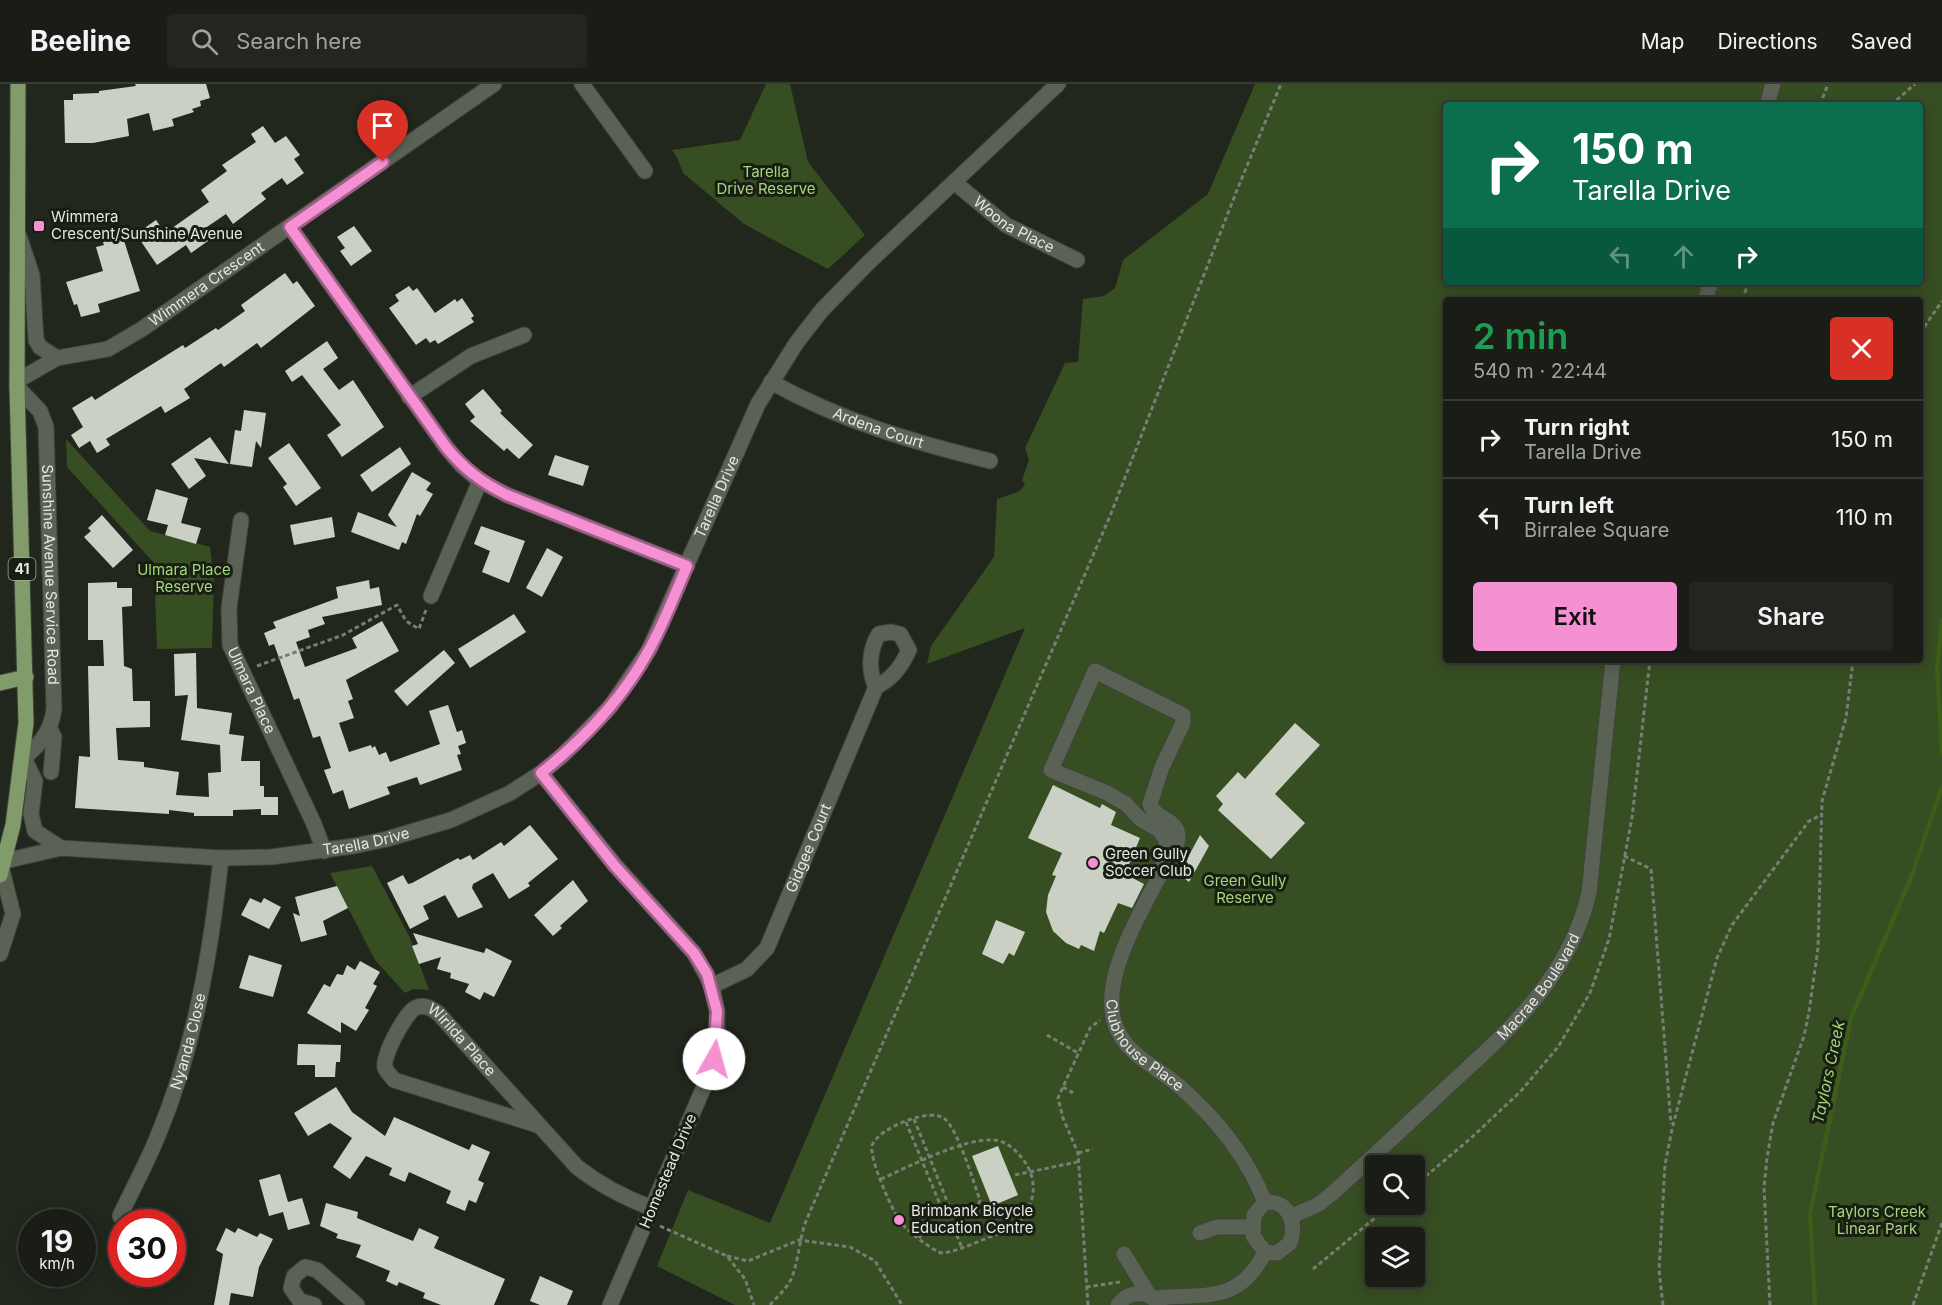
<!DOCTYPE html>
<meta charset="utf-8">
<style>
:root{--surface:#1a1d16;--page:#23261f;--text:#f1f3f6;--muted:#9fa2a1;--line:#383b35;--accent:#f591d2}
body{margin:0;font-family:Inter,sans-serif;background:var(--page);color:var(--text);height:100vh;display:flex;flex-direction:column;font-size:22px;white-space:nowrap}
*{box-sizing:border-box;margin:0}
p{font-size:20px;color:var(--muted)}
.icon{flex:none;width:33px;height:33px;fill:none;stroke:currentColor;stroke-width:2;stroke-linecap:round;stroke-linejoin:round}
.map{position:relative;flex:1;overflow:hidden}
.drawer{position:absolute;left:1443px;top:213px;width:480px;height:366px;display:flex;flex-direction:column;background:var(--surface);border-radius:6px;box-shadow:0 3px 15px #0003,0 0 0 2px var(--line)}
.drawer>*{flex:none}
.hud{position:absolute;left:1443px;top:18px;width:480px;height:183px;border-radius:6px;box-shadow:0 3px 15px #0003,0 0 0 2px var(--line);background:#0b6e4f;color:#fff;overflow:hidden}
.controls{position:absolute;left:1365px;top:1071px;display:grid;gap:12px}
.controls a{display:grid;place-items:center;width:60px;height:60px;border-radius:6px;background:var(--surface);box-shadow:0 3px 15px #0003,0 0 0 2px var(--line);font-size:30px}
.speed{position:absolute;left:18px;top:1125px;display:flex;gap:12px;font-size:30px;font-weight:700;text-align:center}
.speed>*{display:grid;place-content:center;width:78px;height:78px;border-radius:50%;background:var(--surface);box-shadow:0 3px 15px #0003,0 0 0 2px var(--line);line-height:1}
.speed small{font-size:15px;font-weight:400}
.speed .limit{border:9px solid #d22;background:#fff;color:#111}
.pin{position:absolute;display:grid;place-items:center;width:51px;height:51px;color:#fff;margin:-62px -26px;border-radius:50% 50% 50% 0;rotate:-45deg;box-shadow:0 0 6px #0007}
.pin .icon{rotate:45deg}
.me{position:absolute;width:66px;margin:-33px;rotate:7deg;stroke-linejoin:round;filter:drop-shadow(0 0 4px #0008)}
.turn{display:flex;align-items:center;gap:21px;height:126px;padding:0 30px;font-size:27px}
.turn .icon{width:78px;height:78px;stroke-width:2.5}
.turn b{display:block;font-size:42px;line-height:51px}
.lanes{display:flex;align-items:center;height:57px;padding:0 30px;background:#0003;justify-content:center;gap:30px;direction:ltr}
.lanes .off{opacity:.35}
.round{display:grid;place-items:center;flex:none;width:63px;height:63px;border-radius:6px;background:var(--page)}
.headline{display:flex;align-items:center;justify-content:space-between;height:102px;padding:0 30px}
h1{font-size:36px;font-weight:600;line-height:45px;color:#1e9e55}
.cta{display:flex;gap:12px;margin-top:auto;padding:12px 30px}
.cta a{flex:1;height:69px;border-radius:6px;background:var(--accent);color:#111;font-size:24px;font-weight:600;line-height:69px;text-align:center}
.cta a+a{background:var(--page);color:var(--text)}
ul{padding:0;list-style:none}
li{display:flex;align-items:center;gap:18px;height:78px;padding:0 30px;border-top:2px solid var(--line)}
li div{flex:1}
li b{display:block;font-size:22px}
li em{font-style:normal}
header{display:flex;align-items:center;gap:36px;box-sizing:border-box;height:84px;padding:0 30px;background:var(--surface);border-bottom:2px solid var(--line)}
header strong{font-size:28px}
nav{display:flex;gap:33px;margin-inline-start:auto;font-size:21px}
.search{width:420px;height:54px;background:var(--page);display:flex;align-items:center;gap:15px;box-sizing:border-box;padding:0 21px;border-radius:6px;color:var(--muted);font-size:22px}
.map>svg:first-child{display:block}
.green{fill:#374d22;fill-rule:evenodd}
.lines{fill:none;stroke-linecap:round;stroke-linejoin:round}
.stream{stroke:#3d5e19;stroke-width:4.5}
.building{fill:#cad1c4}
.minor-casing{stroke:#3f443b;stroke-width:17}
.major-casing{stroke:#3f443b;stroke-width:17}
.path{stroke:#797e75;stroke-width:3;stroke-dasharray:4.5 3;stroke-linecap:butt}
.minor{stroke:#5a6155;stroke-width:15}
.major{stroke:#819c6a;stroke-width:15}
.route-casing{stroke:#9f5e88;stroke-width:15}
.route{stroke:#f591d2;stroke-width:10}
.poi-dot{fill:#f591d2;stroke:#181e14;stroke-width:2}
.labels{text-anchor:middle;stroke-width:6;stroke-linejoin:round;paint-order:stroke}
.shield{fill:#181e14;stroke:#a7aba4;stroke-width:1.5}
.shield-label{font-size:14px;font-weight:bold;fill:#e4e8e1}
.park-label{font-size:15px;fill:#a5d678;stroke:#181e14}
.poi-label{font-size:15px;fill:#e4e8e1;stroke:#181e14;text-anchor:start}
.street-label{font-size:15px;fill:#e4e8e1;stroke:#181e14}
.water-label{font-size:16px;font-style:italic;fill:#a0d173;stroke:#181e14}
</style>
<header>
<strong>Beeline</strong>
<div class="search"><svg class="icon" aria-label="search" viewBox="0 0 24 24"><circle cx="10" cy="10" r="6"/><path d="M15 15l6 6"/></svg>Search here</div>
<nav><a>Map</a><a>Directions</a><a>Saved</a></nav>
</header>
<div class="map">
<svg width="1942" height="1221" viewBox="0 0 1942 1221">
<rect width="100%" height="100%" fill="#22271d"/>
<g class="green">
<path d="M766,0H790L808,78L865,151L828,185L744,140L683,89L677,73L672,66L740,56Z"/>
<path d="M1255,0H1942V1221H735L657,1182L688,1106L770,1139L1025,544L927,580L931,562L994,473L997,415L1018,408L1025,401L1022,396L1029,376L1025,364L1065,279L1078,278L1083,215L1104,212L1115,204L1123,176L1208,110ZM1446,21H1920V198H1446ZM1446,216H1920V576H1446ZM1376,1082H1414V1120H1376ZM1376,1154H1414V1192H1376Z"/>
<path d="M66,355L150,447L210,463L214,493L212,564L157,565L154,479L67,383Z"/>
<path d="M372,782L409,852L429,906L413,905L405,909L375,876L330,789Z"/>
</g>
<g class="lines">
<g class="stream">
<path d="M1942,536L1937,583L1942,669"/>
<path d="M1815,1221L1810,1130L1851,934L1910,796L1942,703"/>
</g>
</g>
<g class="building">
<path d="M135,0H206L210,14L200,17L201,22L192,25L194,28L172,35L174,42L153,47L149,29L127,35L129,52L93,59H65L64,16H73V10L99,9V7L136,2Z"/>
<path d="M263,42L275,59L286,52L300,71L294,75L304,89L287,101L282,94L261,109L266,115L233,140L226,130L201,147L208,157L191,169L186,161L157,181L136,150L156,136L165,149L209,118L201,106L227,87L222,81L256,58L251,50Z"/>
<path d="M354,142L372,167L351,182L340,167L345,164L337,153Z"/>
<path d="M121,147L140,207L98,220L100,228L81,233L77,220L74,221L66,198L103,187L96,163L104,161L101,153Z"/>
<path d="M285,189L293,200L297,197L315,222L261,264L257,259L224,283L221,279L184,305L190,314L165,329L161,322L106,355L110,361L97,369L90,357L79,364L71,351L83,343L72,324L92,312L95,316L183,261L185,264L216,244L218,246L245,227L241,221Z"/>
<path d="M409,202L413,207L417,204L435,229L455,215L457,218L462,214L474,232L471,234L474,238L438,260L435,256L430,259L426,254L416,261L389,224L399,217L395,211Z"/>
<path d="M327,257L338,274L323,285L339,306L353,296L384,343L342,373L327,351L341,341L302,291L292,298L285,287Z"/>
<path d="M483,305L502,327L500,329L533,361L519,375L507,364L504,367L470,337L475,333L465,320Z"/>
<path d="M244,326L266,329L261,364L256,357L252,383L230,380L235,346L241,347Z"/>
<path d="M210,353L229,380L194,374L206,392L189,405L171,380Z"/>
<path d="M289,359L321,404L296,422L283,403L287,400L268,374Z"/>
<path d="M400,363L411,380L372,408L360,391Z"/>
<path d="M555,371L589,382L583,402L548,391Z"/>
<path d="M412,388L431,399L426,406L433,410L420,432L417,430L406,460L402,458L399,466L351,448L358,428L397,443L388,431Z"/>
<path d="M156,405L188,414L181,439L201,444L196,460L165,451L168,441L147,436Z"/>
<path d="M102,431L133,466L113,484L84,453L91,447L88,444Z"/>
<path d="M332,433L335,453L294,461L290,441Z"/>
<path d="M481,442L525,457L509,499L482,488L490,467L474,460Z"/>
<path d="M547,464L563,473L542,513L526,504Z"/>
<path d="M369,496L370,505L379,503L382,521L322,533L325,540L308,546L310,553L296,558L305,583L357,564L352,554L382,537L399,567L346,596L353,615L348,617L354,634L339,639L349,668L371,661L372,664L375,662L379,671L386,668L390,678L440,660L429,627L448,621L457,648L462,646L466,659L458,662L461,670L457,671L462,686L420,701L417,693L387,703L390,710L349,725L343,706L333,710L324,686L331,684L320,652L313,654L299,614L294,616L274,560L269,562L264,549L276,544L273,538L338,514L336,503Z"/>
<path d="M117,498V504H132V522L122,523L124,582L132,585L133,617H150V643L116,644L118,676L144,678V683L179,688L176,711L209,713L208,689L221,688L220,661L181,656L188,611L175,612L174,570L196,569L197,624L232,629L229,650L244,652L241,677H260V702H264V713H278V731H261V725L233,726V732H194V729L169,726V730L75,724L79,672L90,673L88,582H104L103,556H88V499Z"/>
<path d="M514,530L526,548L470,584L458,565Z"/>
<path d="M444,566L455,579L407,622L394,607Z"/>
<path d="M1295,639L1320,661L1275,710L1305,739L1271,775L1218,726L1223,720L1216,712L1238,688L1245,695Z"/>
<path d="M1053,701L1100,724L1102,720L1116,728L1111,741L1140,754L1125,790L1144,800L1132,824L1118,819L1104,849L1100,847L1094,867L1081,861L1079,865L1066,859L1053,847L1046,828L1048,811L1056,792L1052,791L1062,769L1028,754Z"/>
<path d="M530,741L558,775L528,799L530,802L509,815L493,789L473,800L472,804L483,823L458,834L445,811L423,822L429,835L410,845L387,799L403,791L408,800L412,799L458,774L460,776L470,771L473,776L501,758L504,762Z"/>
<path d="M1200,751L1209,762L1189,798L1179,790Z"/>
<path d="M573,796L588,817L560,842L562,844L553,852L534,831Z"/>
<path d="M337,802L348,824L323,837L327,851L301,858L293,829L300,832L295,813Z"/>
<path d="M250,814L261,819L264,814L281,823L269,845L241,831Z"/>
<path d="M996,836L1025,848L1014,872L1009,869L1003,880L982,870Z"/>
<path d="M413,849L484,869L486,864L512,877L494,913L484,908L480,916L465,908L469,900L450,894L451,889L437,885L441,873L419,880L412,862L418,860Z"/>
<path d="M249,871L282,881L273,913L239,904Z"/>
<path d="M360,877L380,888L373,900L377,902L365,924L369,926L356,947L341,938V949L307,929L324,900L330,903L337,890L343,891L347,881L355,886Z"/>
<path d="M298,960L341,961L340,978H336L335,993H315V981H297Z"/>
<path d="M336,1003L352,1028L385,1052L394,1033L469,1066L472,1060L490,1068L478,1096L484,1099L476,1119L469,1116L465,1127L446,1119L451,1107L409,1088L405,1098L389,1091L392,1084L366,1072L350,1095L333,1083L352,1054L330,1039L308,1052L294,1029Z"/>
<path d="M998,1062L1018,1111L992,1122L972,1072Z"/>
<path d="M280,1090L288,1118L302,1114L310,1140L288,1146L283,1128L269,1132L259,1096Z"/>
<path d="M326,1119L358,1128L357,1134L413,1157L419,1144L439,1153L434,1164L505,1195L494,1221H441L423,1214L425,1209L399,1198L397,1202L386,1197L390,1187L356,1173L361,1161L336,1154L338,1150L320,1142Z"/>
<path d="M226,1144L235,1149L238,1144L257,1153L260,1149L273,1155L259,1183L253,1213L231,1209L229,1221H214L223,1170L216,1166Z"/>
<path d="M540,1192L573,1207L567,1221H540L530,1217Z"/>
</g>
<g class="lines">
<g class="minor-casing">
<g id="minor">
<path d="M582,0L645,87"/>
<path d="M1767,21L1773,0"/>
<path id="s1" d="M954,98L1006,141L1077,176"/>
<path d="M290,143L446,363L462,382L480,397L507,411L687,482"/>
<path d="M19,152L32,191L36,256L40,263L57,274"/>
<path d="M1705,216L1711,198"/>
<path id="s2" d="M17,297L57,274L108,265L142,245L494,0"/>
<path id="s3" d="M771,298C841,337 913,358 990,377"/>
<path id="s4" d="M17,303L40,327L46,343L54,625C51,648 41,659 24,674L35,697L31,730L35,747L61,764"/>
<path d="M409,313L471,272L524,251"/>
<path id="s5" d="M241,436L229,524L230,561L314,740L324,767"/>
<path d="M431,512L480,397"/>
<path d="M50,645L54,653L51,688"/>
<path d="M541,689L615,781L694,869L712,902L717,927V948L709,991L610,1221"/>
<path id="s6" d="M5,777L61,764L221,774L271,773L354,762L387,755L451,736L510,709L541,689L562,672L610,623L649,566L758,320L797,258L822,226L868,179L1058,0"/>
<path id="s7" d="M1162,784L1167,757L1159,746L1140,735L1126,720L1107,709L1051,686L1095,587L1183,631V639L1162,683L1150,720C1155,737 1180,733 1178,756C1158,798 1131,839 1117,884C1111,905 1108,931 1120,951C1133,974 1160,985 1179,1002C1216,1034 1247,1073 1265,1118"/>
<path d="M0,870L13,830L2,786"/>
<path id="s8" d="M712,902L747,885L767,864L876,603C893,594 901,583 909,566L900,550L891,548L879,550C869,565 868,587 876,603"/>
<path id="s9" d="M537,1041L394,996C391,992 387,988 385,984C382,972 405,930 415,924C424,920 431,924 438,929L577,1083C600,1101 625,1114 652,1124"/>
<path d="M1265,1118C1289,1116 1297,1139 1290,1159L1277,1169L1265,1168L1253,1152L1254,1131Z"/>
<path id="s10" d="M120,1132C133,1104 148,1077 159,1049C195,962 211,867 221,774"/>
<path id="s11" d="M1290,1133L1319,1120L1334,1108C1371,1074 1408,1040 1445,1005C1507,948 1569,895 1589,809L1613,576"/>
<path d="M1200,1149L1217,1143H1252"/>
<path d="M1124,1170L1149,1211"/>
<path d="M1154,1214C1204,1209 1239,1221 1265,1168"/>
<path d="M314,1221L300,1217L291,1204L294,1192L305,1183L317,1186L357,1221"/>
<path d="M1118,1221C1129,1206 1148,1206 1160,1221"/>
</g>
</g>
<g class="major-casing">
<g id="major">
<path d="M0,599L26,593"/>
<path d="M0,791L13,741L26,639L17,303L18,0"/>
</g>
</g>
<g class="path">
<path d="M1820,21L1828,0"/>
<path d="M1891,21L1915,0"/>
<path d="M1742,216L1749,198"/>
<path d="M1920,249L1942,217"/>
<path d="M257,582L343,551L397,521L406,537L419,545L426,526"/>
<path d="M1624,772L1651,785L1671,1040"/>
<path d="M1047,951L1078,969"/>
<path d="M1063,1003L1073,1009"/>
<path d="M914,1035L951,1127"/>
<path d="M906,1038L944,1130"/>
<path d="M1078,1069L1093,1065"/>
<path d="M1015,1091L1077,1078"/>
<path d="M881,1095C908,1083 964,1054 992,1056C1005,1056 1015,1065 1022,1074C1040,1096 1036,1125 1013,1142C1004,1149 991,1152 980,1157C967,1162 955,1168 941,1169C928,1163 914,1152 904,1142C894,1133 869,1074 872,1062C876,1045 933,1021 946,1036C959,1049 973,1097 980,1116L978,1122L958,1131L954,1128H946L941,1135L946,1144H954L960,1137L958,1131"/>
<path d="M1414,1102L1470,1055L1521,1007L1558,963L1590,909L1609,855L1632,734L1650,576"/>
<path d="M660,1142L727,1172L745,1195L754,1221"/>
<path d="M954,1144L962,1164"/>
<path d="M919,1154L925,1145L941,1138"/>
<path d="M727,1172L748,1177L799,1156L850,1163L875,1177L902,1221"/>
<path d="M1313,1185L1392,1120"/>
<path d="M1086,1203L1120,1198"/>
<path d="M770,1221C776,1214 784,1207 789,1199C798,1184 799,1155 806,1137L1110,432L1237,106L1281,0"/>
<path d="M1088,1221L1078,1069L1063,1034L1058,1014L1090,944L1100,936"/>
<path d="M1663,1221L1659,1186L1665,1081L1672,1045L1717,874L1732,841L1809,737L1821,731"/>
<path d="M1770,1221L1764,1104L1767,1074L1773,1039L1804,952L1809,928L1818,864L1822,717L1846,634L1853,576"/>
<path d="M1913,1221L1942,1139"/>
</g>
<use href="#minor" class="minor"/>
<use href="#major" class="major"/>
</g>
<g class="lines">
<g class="route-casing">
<path id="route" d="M383,78L290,143L446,363C464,385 481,398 507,411L687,482C675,510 664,539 649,566C623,614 584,655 541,689L615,782L694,869L707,890L717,927L714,975"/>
</g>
<use href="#route" class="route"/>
</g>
<g class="poi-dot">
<rect x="33" y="136" width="12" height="12" rx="3"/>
<circle cx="1093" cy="779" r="6"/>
<circle cx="899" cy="1136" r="6"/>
</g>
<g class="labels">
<rect class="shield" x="8.5" y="474" width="27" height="22" rx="4.5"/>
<g class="shield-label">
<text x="22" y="490">41</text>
</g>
<g class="park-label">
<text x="766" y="93">Tarella<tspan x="766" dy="17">Drive Reserve</tspan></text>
<text x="184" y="491">Ulmara Place<tspan x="184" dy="17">Reserve</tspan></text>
<text x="1245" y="802">Green Gully<tspan x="1245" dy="17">Reserve</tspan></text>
<text x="1877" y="1133">Taylors Creek<tspan x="1877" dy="17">Linear Park</tspan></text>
</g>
<g class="poi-label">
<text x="51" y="138">Wimmera<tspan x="51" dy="17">Crescent/Sunshine Avenue</tspan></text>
<text x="1105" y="775">Green Gully<tspan x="1105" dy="17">Soccer Club</tspan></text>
<text x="911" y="1132">Brimbank Bicycle<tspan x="911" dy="17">Education Centre</tspan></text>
</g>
<g class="street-label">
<text dy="5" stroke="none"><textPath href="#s1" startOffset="74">Woona Place</textPath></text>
<text dy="5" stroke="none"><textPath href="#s2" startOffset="216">Wimmera Crescent</textPath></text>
<text dy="5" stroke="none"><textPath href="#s3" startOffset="117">Ardena Court</textPath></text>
<text dy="5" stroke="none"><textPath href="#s6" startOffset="886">Tarella Drive</textPath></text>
<text dy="5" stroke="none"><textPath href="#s4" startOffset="198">Sunshine Avenue Service Road</textPath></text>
<text dy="5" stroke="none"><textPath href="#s5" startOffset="176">Ulmara Place</textPath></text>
<text dy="5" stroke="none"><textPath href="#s6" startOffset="364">Tarella Drive</textPath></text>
<text dy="5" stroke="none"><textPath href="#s8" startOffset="176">Gidgee Court</textPath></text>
<text dy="5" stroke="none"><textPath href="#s11" startOffset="342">Macrae Boulevard</textPath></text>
<text dy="5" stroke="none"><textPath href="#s10" startOffset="188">Nyanda Close</textPath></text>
<text dy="5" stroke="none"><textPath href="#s9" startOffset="294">Wirilda Place</textPath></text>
<text dy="5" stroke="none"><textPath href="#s7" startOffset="750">Clubhouse Place</textPath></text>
<text transform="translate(668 1087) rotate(-67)" y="5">Homestead Drive</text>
</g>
<g class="water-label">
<text transform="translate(1828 988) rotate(-78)" y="6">Taylors Creek</text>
</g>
</g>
</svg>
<div class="controls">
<a><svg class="icon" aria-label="search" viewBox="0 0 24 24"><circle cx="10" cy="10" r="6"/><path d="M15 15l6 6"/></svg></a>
<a><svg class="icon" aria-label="layers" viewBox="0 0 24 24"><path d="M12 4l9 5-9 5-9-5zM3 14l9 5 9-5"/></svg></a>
</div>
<div class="speed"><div>19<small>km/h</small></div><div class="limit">30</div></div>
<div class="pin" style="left:383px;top:78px;background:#d93025"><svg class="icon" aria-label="arrive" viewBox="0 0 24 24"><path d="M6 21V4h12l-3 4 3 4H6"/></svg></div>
<svg class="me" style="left:714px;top:975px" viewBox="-20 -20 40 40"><circle r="19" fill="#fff"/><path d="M0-13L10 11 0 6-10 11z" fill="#f591d2"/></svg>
<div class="hud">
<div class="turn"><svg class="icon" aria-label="right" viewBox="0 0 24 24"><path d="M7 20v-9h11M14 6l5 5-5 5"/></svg><div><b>150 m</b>Tarella Drive</div></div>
<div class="lanes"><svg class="icon off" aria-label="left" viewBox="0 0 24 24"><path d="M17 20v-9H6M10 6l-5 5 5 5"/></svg><svg class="icon off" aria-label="ahead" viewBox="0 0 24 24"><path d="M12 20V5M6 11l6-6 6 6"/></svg><svg class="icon" aria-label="right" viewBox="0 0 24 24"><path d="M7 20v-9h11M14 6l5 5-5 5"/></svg></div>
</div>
<section class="drawer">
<div class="headline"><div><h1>2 min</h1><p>540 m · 22:44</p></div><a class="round" style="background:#d93025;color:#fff"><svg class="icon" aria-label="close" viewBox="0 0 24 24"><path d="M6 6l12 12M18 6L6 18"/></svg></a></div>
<ul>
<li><svg class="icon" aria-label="right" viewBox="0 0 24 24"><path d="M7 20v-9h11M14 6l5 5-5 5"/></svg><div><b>Turn right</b><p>Tarella Drive</p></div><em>150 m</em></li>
<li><svg class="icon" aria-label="left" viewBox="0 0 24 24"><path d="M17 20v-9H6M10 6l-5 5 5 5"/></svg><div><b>Turn left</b><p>Birralee Square</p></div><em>110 m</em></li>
</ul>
<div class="cta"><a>Exit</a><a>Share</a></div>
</section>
</div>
